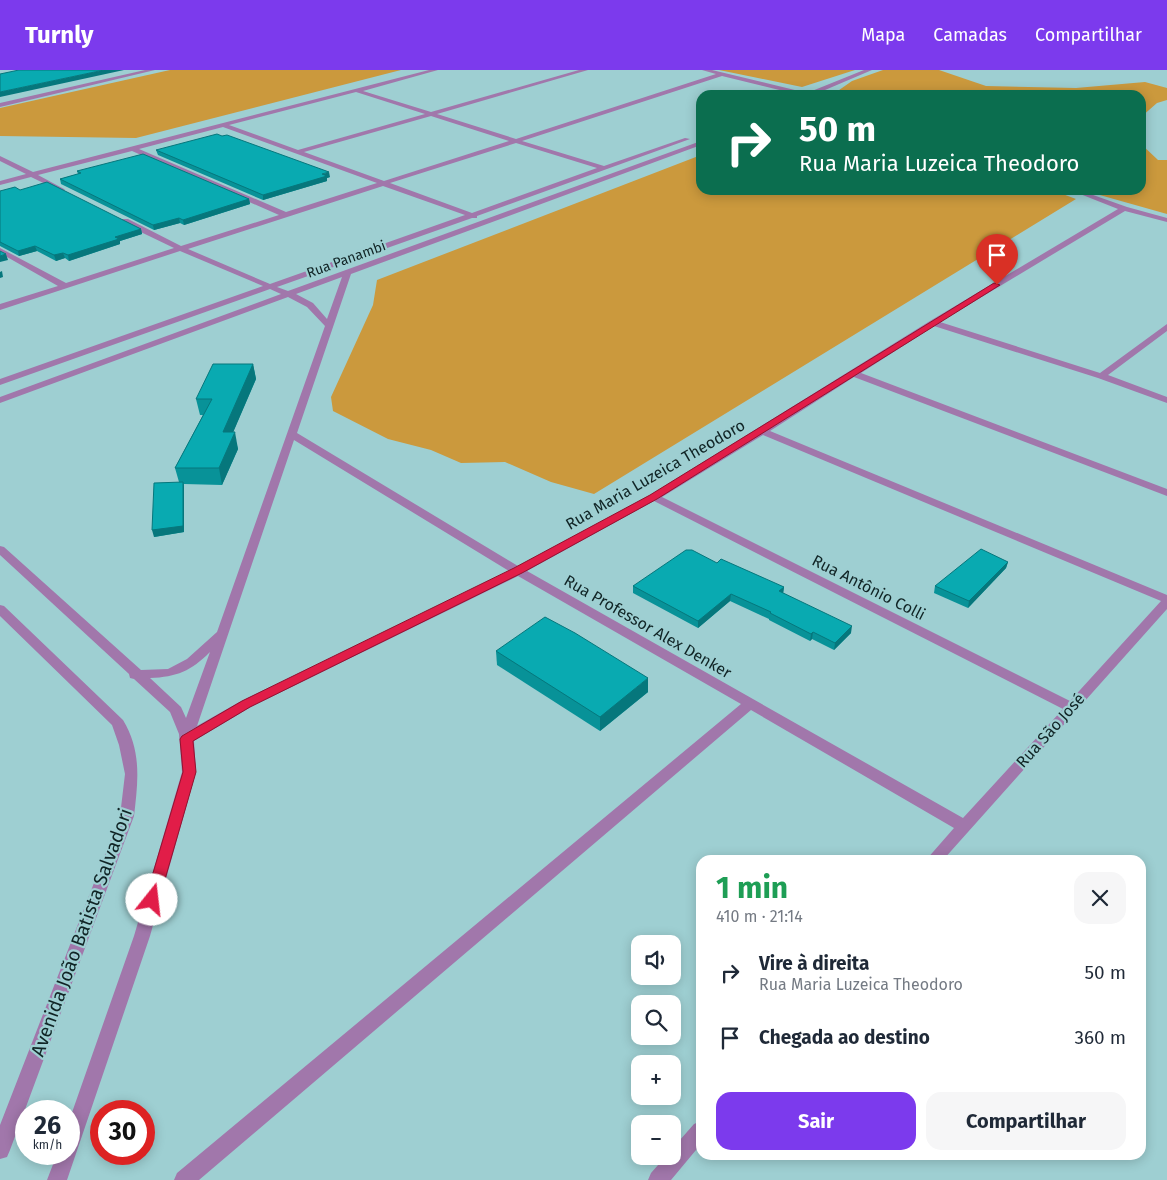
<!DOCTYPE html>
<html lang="pt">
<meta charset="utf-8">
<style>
:root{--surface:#fff;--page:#f6f6f7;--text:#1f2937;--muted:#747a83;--accent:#7c3aed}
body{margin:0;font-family:"Fira Sans",sans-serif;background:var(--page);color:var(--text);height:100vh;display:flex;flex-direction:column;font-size:19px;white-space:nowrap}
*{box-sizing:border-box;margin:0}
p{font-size:16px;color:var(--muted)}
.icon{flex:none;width:28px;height:28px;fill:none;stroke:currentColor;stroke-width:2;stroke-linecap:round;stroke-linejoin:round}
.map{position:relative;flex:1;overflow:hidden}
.side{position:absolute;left:696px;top:785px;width:450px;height:305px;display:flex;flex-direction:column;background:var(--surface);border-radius:15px;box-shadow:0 2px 12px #0003}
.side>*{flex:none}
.top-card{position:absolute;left:696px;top:20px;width:450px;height:105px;border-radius:15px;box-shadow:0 2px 12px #0003;background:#0b6e4f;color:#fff;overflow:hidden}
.buttons{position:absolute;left:631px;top:865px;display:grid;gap:10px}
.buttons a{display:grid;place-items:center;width:50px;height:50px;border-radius:10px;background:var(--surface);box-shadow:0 2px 12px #0003;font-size:25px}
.speed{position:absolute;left:15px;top:1030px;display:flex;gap:10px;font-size:25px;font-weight:700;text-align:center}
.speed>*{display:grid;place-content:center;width:65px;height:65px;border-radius:50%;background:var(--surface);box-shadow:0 2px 12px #0003;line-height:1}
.speed small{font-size:12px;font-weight:400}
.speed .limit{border:8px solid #d22;background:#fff;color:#111}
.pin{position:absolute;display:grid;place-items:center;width:42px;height:42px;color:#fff;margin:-51px -21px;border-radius:50% 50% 50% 0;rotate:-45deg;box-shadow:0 0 5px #0007}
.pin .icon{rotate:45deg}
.me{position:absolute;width:55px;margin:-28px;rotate:16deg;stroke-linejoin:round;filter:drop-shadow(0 0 4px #0008)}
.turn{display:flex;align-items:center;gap:18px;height:105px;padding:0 20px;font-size:22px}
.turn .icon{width:65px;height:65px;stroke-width:2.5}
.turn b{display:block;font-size:35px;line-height:42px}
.round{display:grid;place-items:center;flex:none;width:52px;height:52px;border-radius:15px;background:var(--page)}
.summary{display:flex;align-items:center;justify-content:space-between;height:85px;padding:0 20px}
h1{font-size:30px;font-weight:700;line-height:38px;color:#1e9e55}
.button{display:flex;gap:10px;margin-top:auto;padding:10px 20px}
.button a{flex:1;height:58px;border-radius:15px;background:var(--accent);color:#fff;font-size:20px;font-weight:700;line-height:58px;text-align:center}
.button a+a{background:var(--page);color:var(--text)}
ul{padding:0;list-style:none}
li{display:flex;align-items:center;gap:15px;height:65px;padding:0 20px}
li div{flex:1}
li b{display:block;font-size:19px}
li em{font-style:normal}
header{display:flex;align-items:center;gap:30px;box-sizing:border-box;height:70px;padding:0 25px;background:var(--accent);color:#fff}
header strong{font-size:24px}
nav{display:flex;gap:28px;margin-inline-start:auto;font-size:18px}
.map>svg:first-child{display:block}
.green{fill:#cb993d}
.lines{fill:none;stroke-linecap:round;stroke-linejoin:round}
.minor{fill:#a177ab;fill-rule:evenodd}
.wall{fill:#089298}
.shaded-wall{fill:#06777c}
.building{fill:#09aab1;stroke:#06777c}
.route{fill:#e11d48;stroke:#92132f}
.labels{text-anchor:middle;stroke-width:4.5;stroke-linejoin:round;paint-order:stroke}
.far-street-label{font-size:14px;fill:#102425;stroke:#9ecfd2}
.street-label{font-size:16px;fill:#102425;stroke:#9ecfd2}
.near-street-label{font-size:19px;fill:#102425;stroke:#9ecfd2}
</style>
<header>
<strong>Turnly</strong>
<nav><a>Mapa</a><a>Camadas</a><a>Compartilhar</a></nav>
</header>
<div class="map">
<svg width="1167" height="1110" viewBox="0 0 1167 1110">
<rect width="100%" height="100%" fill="#9ecfd2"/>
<g class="green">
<path d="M170,0H401L136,68L0,66V38Z"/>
<path d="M719,0H855L802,17Z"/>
<path d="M883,0H939L986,16L1076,18L1145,12L1167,18V30L1157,33L1141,47V25H832L852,11Z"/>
<path d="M1141,74L1158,90H1167V144L1082,120H1141Z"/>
<path d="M701,85V120H1052L1076,129L594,424L551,412L505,392L461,393L431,380L388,369L333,341L331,327L373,235L377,210Z"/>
</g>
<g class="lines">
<g class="minor">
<path d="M145,0H155L0,37V33Z"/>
<path d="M429,0H438L363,21L431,42L579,0H588L437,44L516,69L716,4L702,0H712L807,23L864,0H872L818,23L824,25H800L722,6L522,71L604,96L685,68L690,69L477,146V148H472L277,217L288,221L701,71V75L351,204L297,363L518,496L650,425L930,251L1118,139L1070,120H1079L1127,137L1167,148V152L1125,141L940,252L1100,303L1167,254V261L1108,305L1167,327V333L1098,308L934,256L861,303L1167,419V426L854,307L770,361L1167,525V539L943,790H926L954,758L751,640L199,1110H174L177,1103L741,634L518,506L251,637L194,671L196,702L150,866L67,1110H47L57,1084H69V1051L134,866L182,702L179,664L170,642L134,609L130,608L129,604L0,485V476L4,477L141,600L168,599L187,589L217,562L325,256L307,237L288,227L0,333V327L281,224L270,219L0,315V309L263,216L180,181L0,240V234L58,216L0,183V178L66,213L174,178L122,153V149H128L181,176L279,145L132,81L38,105L64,119L65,120L62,122L31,107L0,115V111L26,104L0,91V86L33,102ZM356,22L425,44L298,80L229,55ZM431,46L509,71L384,111L304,82ZM223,57L377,113L286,142L139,79ZM516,73L597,98L472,143L390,113ZM383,116L465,145L270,214L188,179ZM342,207L327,249L313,233L296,224ZM763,365L1161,531L1070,631L662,427ZM294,370L509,501L241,631L197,656ZM654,431L1063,639L963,748L527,501ZM210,582L186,648L181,637L150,608C177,607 191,601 210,582Z"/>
<path d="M0,535L4,536L123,650C142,681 138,712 134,746L10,1080L7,1087L0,1089V1055L120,746L125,704L119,675L112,655L0,546Z"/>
<path d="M701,1051V1074L671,1110H648L651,1103L666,1086H672V1079L694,1054Z"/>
</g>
</g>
<g class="wall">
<path d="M156,80L330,107L327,108V111L263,130L158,85Z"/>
<path d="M77,101L249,129L250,134L184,155L180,153L154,160L61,114L60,109L78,104Z"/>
<path d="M20,120L141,159L142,164L120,171V174L69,191L65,188L56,191L37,181L19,186L0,176V121Z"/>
<path d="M253,294L256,309L233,362L238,379L222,415L184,414V462L154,467L179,412L175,398L203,345H200L196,329Z"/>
<path d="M1008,492L1006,498L968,538L934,523L935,516Z"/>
<path d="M717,493L784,517L783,523L851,563L834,580L812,569L810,571L769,550V549L730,531L698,558L633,523V516Z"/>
<path d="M496,581L648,622L600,661L497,595Z"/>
</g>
<g class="shaded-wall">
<path d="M104,0H124L0,27V22Z"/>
<path d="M329,102L330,107L327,108V111L263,130V125Z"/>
<path d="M249,129L250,134L184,155L183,150Z"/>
<path d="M179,148L180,153L154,160L153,155Z"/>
<path d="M141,159L142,164L120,171V174L69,191L68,185L115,167Z"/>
<path d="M35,176L37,181L19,186L18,181Z"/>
<path d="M63,183L65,188L56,191L54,185Z"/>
<path d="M6,184L8,190L0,192V186Z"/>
<path d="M2,201L3,207L0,208V202Z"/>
<path d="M253,294L256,309L226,379L223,362Z"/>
<path d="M235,362L238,379L222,415L219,398Z"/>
<path d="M183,412L184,418V462L154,467L152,460Z"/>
<path d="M1008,492L1006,498L968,538L969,531Z"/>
<path d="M784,517L783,524L779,521Z"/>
<path d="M731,524L730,531L698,558V551Z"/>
<path d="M852,556L851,563L834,580L835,573Z"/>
<path d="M813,562L812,569L810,571L811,564Z"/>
<path d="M648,608V622L600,661V647Z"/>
</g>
<g class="building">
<path d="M19,0H104L0,22V4Z"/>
<path d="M217,64L222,66L227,65L329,102L322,104L327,106L263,125L156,80Z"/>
<path d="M143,84L249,129L183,150L179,148L153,155L60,109L81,103L77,101Z"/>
<path d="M47,112L141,159L115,167L119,169L68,185L63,183L54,185L35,176L18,181L0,172V121L15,117L20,120Z"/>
<path d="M0,181L6,184L0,186Z"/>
<path d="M213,294H253L223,362H235L219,398H175L212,329H196Z"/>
<path d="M183,412V456L152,460L154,413Z"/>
<path d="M981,479L1008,492L969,531L935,516Z"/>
<path d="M686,480H692L717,493L721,489L784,517L779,521L852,556L835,573L813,562L811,564L770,543L771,542L731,524L698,551L633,516Z"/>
<path d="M545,547L575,563L648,608L600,647L496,581Z"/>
</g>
<path class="route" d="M994,213L1000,215L657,429L522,503L250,637L193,671L196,702L159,830L157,834L152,836L147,834L145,830L183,702L180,669L182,666L242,631L514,498L650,425Z"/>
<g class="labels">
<g class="far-street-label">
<text transform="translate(346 189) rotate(-20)" y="5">Rua Panambi</text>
</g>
<g class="street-label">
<text transform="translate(655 404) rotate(-30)" y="6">Rua Maria Luzeica Theodoro</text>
<text transform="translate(869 517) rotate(27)" y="6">Rua Antônio Colli</text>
<text transform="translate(648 556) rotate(30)" y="6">Rua Professor Alex Denker</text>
<text transform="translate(1050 660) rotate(-48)" y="6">Rua São José</text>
</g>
<g class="near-street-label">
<text transform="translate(81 862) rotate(-70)" y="7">Avenida João Batista Salvadori</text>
</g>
</g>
</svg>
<div class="buttons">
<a><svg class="icon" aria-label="sound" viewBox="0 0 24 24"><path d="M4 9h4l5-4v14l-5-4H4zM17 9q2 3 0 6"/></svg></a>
<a><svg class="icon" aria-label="search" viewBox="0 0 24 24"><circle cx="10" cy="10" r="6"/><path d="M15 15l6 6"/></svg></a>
<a>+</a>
<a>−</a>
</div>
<div class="speed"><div>26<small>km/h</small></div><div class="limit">30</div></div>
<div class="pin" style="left:997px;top:215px;background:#d93025"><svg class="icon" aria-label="arrive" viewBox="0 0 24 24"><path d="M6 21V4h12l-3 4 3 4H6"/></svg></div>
<svg class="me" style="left:152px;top:830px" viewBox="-20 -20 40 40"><circle r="19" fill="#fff"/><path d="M0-13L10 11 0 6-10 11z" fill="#e11d48"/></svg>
<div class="top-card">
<div class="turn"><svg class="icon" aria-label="right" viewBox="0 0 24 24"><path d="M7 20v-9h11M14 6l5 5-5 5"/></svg><div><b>50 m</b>Rua Maria Luzeica Theodoro</div></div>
</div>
<section class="side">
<div class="summary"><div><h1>1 min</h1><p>410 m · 21:14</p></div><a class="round"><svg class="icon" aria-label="close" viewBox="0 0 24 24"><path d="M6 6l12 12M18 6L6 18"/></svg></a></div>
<ul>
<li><svg class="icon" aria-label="right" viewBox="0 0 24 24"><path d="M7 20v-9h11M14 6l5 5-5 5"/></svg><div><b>Vire à direita</b><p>Rua Maria Luzeica Theodoro</p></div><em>50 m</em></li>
<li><svg class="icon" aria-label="arrive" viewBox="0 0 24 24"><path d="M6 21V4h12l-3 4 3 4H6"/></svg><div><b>Chegada ao destino</b></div><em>360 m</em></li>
</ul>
<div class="button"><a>Sair</a><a>Compartilhar</a></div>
</section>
</div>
